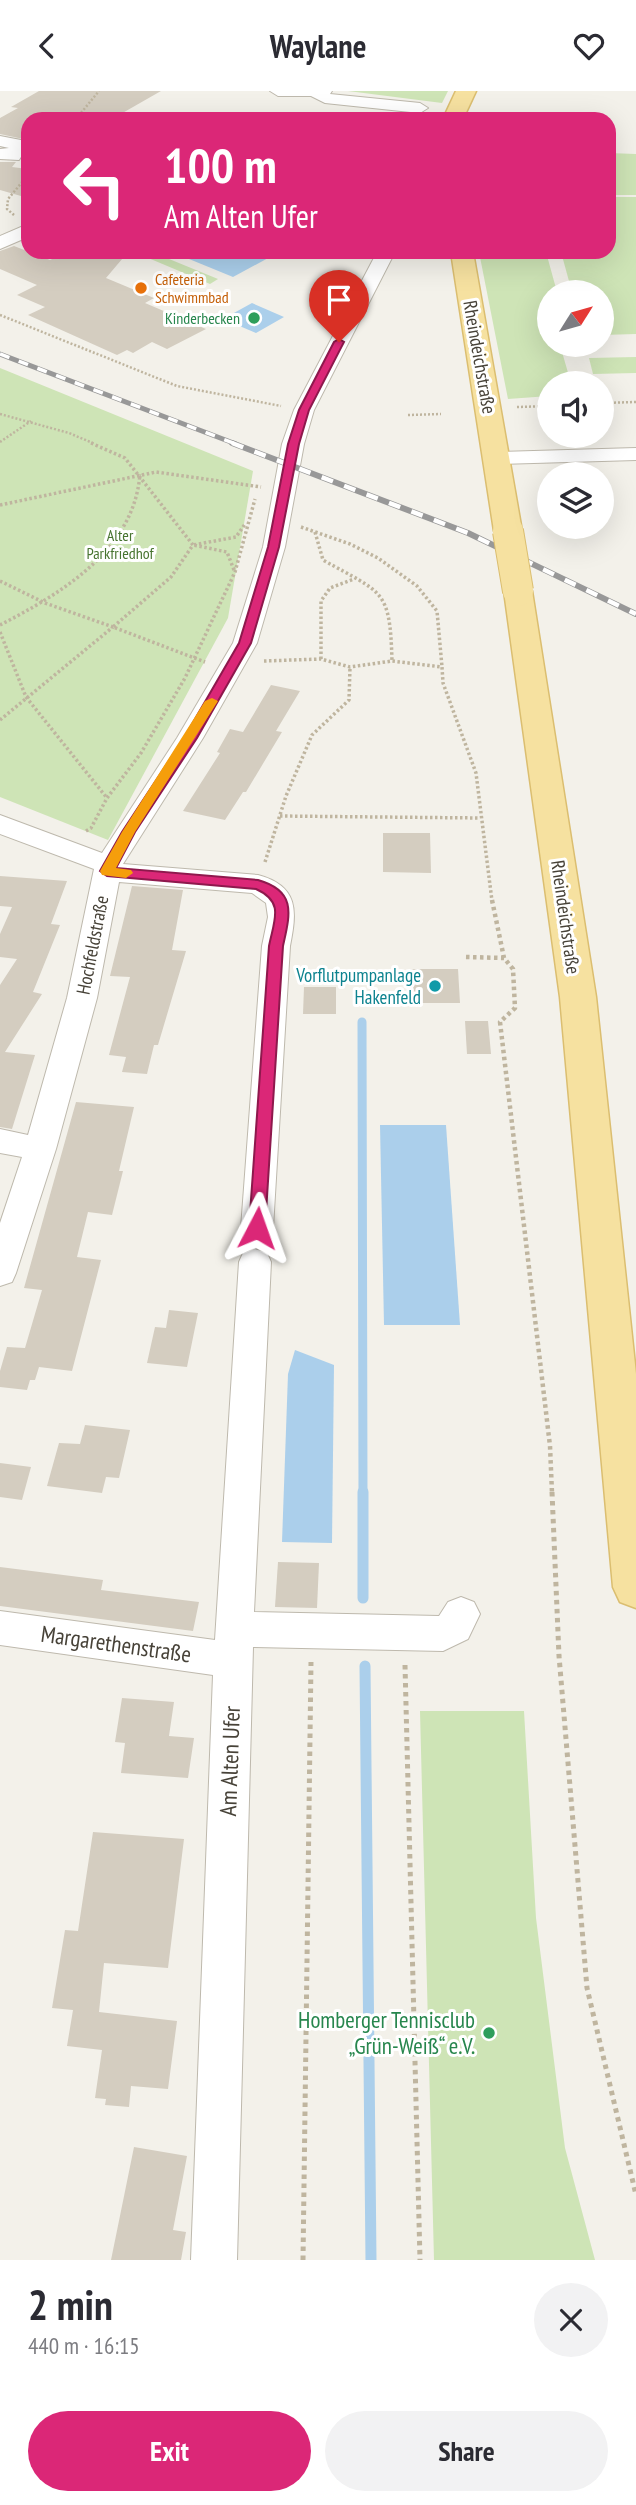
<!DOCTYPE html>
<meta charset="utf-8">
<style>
:root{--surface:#fff;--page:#f2f2f3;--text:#2b2b33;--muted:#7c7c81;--accent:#db2777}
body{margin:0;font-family:"PT Sans Narrow",sans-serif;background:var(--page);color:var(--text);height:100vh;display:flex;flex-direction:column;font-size:26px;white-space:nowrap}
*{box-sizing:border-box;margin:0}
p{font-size:23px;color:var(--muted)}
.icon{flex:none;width:38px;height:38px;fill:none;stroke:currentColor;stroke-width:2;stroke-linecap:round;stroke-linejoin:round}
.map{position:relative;height:2169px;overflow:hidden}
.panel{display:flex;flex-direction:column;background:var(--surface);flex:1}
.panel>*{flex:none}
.guide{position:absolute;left:21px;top:21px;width:595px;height:147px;border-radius:21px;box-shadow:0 7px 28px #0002;background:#db2777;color:#fff;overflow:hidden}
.needle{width:46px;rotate:53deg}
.tools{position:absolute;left:537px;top:189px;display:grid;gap:14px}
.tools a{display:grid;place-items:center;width:77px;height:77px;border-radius:50%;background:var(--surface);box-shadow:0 7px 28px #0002;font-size:35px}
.pin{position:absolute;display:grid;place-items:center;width:60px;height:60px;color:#fff;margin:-72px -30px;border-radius:50% 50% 50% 0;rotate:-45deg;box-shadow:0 0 7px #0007}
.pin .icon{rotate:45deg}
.me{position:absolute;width:77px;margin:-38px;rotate:4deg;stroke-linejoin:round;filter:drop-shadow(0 0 5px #0008)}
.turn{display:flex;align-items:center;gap:24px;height:147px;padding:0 28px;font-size:32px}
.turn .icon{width:91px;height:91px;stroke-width:2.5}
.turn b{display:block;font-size:49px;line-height:60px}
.round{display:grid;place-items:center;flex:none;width:74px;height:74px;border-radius:37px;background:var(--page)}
.head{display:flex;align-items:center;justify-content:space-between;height:119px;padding:0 28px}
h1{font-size:42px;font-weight:700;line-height:52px}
.button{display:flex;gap:14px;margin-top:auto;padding:14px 28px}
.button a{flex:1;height:80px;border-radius:42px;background:var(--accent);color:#fff;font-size:28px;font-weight:700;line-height:80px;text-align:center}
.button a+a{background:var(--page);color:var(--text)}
header{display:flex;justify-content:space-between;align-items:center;height:91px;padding:0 28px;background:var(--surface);font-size:32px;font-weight:700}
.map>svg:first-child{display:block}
.green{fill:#cee4b6}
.water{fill:#abcfeb}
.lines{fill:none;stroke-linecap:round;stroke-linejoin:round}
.stream-far1{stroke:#abcfeb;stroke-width:9}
.stream{stroke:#abcfeb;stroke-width:11}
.building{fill:#d4cdc0}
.minor-casing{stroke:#beb9ad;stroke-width:2}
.major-casing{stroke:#dbbe70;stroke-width:3}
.path-far3{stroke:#bfb59f;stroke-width:2.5;stroke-dasharray:2 2;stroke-linecap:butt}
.path-far2{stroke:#bfb59f;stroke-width:3.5;stroke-dasharray:2.5 2.5;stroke-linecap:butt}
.path-far1{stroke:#bfb59f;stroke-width:4.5;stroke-dasharray:3.5 3.5;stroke-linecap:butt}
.path{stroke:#bfb59f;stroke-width:5;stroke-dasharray:4.5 4.5;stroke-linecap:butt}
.minor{fill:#fff;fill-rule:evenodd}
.major{fill:#f6e1a0;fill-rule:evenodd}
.rail-far1-casing{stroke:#989898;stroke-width:5}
.rail-casing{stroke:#989898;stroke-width:6}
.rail-far1{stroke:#fff;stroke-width:3.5;stroke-dasharray:10;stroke-linecap:butt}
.rail{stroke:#fff;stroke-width:4.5;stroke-dasharray:12;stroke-linecap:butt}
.major-bridge-casing{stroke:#dbbe70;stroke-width:32;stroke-linecap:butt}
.major-bridge{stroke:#f6e1a0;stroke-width:30}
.route{fill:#db2777;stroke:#8e194d;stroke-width:2}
.slow{fill:#f59e0b}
.food-dot{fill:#e8710a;stroke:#fff;stroke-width:2.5}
.leisure-dot{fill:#2e9e5b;stroke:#fff;stroke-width:2.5}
.culture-dot{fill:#0f9aa8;stroke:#fff;stroke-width:2.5}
.labels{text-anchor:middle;stroke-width:6;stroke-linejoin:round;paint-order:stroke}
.far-food-label{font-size:16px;fill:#c56008;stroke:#fff;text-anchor:start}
.far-leisure-label{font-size:16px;fill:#27864d;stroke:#fff;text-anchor:end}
.far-park-label{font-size:16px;fill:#477430;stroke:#fff}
.street-label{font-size:19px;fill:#474238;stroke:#fff}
.culture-label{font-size:19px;fill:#0d838f;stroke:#fff;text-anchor:end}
.near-street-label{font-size:23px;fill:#474238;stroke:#fff}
.near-leisure-label{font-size:23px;fill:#27864d;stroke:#fff;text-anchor:end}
</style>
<header><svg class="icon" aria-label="back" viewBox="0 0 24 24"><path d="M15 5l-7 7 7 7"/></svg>Waylane<svg class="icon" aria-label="heart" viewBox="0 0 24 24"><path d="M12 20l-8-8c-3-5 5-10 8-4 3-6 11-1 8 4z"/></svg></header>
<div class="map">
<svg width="636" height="2169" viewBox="0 0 636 2169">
<rect width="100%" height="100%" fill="#f3f1ea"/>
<g class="green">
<path d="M348,0H448L442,12Z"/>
<path d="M609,62L636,63V104H609Z"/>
<path d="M609,106H636V243L602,244V201H572L561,161H609Z"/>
<path d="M134,161H152L218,188L210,193Z"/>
<path d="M479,161H546L557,201H550V254H560L571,292H550L549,305L508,308Z"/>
<path d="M636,266V282L593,283L589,267Z"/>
<path d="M0,277L253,380L228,527L108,749L0,706Z"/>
<path d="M420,1620H524L536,1827L565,2057L595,2169H434Z"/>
</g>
<g class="water">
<path d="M172,161H257L270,166L233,186Z"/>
<path d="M252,212L284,226L256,242L223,228Z"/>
<path d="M380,1034H446L460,1234H384Z"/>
<path d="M295,1259L334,1274L332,1452L282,1451L288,1283Z"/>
</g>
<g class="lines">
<path class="stream-far1" d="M362,931L363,1402"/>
<g class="stream">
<path d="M363,1401V1507"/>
<path d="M365,1575L371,2169"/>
</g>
</g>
<g class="building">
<path d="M39,0H161L112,28H28V49L0,43V27L18,17L11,16Z"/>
<path d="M0,71H16L12,76L28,78V107L0,99Z"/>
<path d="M14,155L50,169L67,161H128L106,187L154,207L145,212L206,238L167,258L152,251L133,262L127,259L117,264L28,224L45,216L17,204L37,194L0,178V160Z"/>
<path d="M271,594L300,600L276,640L282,641L246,701H243L225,729L183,720L220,662L217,661L230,638L243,641Z"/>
<path d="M383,742H430L431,782L383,781Z"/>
<path d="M0,785L67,790L51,833L60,834L33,901L42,903L5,961L35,964L12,1038L0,1036V894L17,868L0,866V843L12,816L0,815Z"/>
<path d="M132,795L183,799L172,859L186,860L158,954H154L147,983L122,981L126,966L109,964L130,886L110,885Z"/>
<path d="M410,878H458L460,912H411Z"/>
<path d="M304,896H336V923H303Z"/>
<path d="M465,930H488L491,963H467Z"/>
<path d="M76,1011L134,1016L119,1080H123L112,1124L88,1121L77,1166L101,1169L72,1280L39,1276L35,1289H30L27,1299L0,1296V1280L7,1256L25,1257L42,1199L24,1197Z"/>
<path d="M169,1219L198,1222L187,1276L147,1272L155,1236L166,1237Z"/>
<path d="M85,1334L130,1339L119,1387L106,1386L102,1402L47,1395L59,1352L80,1353Z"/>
<path d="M0,1372L31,1376L22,1409L0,1406Z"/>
<path d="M278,1471L319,1472L317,1517L275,1516Z"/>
<path d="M0,1476L103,1489L101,1499L199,1511L193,1540L0,1515Z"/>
<path d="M122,1607L174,1611L169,1645L194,1647L188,1687L121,1682L125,1652L115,1651Z"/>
<path d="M93,1741L184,1748L168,1877L104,1872L99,1921L177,1930L168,1998L131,1995L129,2016L105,2014L106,2008L95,2007L102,1959L67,1955L73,1919L52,1917L65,1839L78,1840Z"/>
<path d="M134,2056L187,2065L173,2139L186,2141L181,2169H111Z"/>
</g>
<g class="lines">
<g class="minor-casing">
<g id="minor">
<path d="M270,0H332L330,3L420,12L428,17L420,22L325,12L311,5H278Z"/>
<path d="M0,45L26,50L28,55L19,69L0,68V58L9,57L0,55Z"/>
<path d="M28,133V146L0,158V145Z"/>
<path d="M377,161H395L314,319L304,353L285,456L257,552L203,647L123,773L258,784C299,795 297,820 290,855L273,1137L268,1146L257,1150L246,1146L241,1137L262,855L268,826L266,812L252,802L119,791L97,907L56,1058L16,1182L12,1191L0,1195V1132L22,1066L0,1062V1038L28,1044L67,907L94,778L0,743V724L102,762L177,647L233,552L263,456L282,353L294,319Z"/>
<path d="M636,357V369L497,373L489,372L486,367L489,362L497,361Z"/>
<path d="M255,1158L267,1162L271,1171L254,1521L439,1525L448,1511L461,1506L474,1511L480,1523L468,1548L443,1560L253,1556L237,2169H191L213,1584L0,1554V1520L215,1549L239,1171L243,1162Z"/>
</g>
</g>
<g class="major-casing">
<g id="major">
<path d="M456,0H476L463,28H443Z"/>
<path d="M451,161H473L522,440L518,446L508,448L498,446L494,440Z"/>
<path d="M518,491L528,494L532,500L596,906L636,1283V1517L620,1511L613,1496L560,906L504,500L508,494Z"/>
</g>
</g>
<g class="path-far3">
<path d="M76,28L99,0"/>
<path d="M14,124L7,118L8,108L28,84"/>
<path d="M0,224L177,295L281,315"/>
<path d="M602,312L636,311"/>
<path d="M517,316L550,315"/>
<path d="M0,323L69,342L95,353"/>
<path d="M408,324L441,323"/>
<path d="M0,351L31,330"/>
</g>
<g class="path-far2">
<path d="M91,352L125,367L193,454L171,486L113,536L205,571"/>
<path d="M0,414L156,381L261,396"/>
<path d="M301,436L350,453L378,467L417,495L437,520L442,576"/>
<path d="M315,441L323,469C383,503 390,497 392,570"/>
<path d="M234,479L227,461L193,454L236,446L245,433"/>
<path d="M0,490L45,512L113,536"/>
<path d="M0,534C62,502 134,459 140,383"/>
<path d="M0,541L26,606L107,707"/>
<path d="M321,568V510L330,497L354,488"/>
<path d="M264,570L321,568L350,576L392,570L442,576L443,592L476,682L492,810"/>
<path d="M0,629L113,536"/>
<path d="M280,725L480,727"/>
<path d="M86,740L91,737L107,707L141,662L185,587L235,481L255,408"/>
<path d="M265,771L286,705L312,644L349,609L350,576"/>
</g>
<g class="path-far1">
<path d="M492,809L504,867L513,878L515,917L500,931L550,1355L552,1402"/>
<path d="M466,866L504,867"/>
</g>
<g class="path">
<path d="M552,1401L559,1565L587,1897L636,2104"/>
<path d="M405,1574L420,2169"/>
<path d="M303,2169L311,1571"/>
</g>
<use href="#minor" class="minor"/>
<use href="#major" class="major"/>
<g class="rail-far1-casing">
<path id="rail-far1" d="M0,263L236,353"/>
</g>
<g class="rail-casing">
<path id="rail" d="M232,352L468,442L636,523"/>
</g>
<use href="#rail-far1" class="rail-far1"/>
<use href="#rail" class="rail"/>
<g class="major-bridge-casing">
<path id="major-bridge" d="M508,440L518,500"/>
</g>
<use href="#major-bridge" class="major-bridge"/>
</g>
<path class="route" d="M339,248L344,251L309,319L299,353L279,456L251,552L197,647L135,741L116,777L258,789C297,800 290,823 283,855L265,1137L257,1144L249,1137L269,855C274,829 285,811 256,798L107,785L100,780L122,741L184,647L239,552L268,456L288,353L299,319L334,251Z"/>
<path class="slow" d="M212,607L218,610L135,741L116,777L131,779L133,782L126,787L102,784L100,780L122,741L205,610Z"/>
<circle class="food-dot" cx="141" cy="197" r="7"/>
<g class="leisure-dot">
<circle cx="254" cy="227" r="7"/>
<circle cx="489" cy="1942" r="7"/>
</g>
<circle class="culture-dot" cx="435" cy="895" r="7"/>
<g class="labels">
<g class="far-food-label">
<text x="155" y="194">Cafeteria<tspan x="155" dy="18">Schwimmbad</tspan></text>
</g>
<g class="far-leisure-label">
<text x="240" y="233">Kinderbecken</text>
</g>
<g class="far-park-label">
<text x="120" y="450">Alter<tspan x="120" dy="18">Parkfriedhof</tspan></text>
</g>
<g class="street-label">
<text transform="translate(480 266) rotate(80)" y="7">Rheindeichstraße</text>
<text transform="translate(566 826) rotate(82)" y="7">Rheindeichstraße</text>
<text transform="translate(92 854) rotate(-79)" y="7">Hochfeldstraße</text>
</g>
<g class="culture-label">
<text x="421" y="891">Vorflutpumpanlage<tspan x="421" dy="22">Hakenfeld</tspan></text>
</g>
<g class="near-street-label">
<text transform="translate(116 1553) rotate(8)" y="8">Margarethenstraße</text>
<text transform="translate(230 1670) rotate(-88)" y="8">Am Alten Ufer</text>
</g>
<g class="near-leisure-label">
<text x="475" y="1937">Homberger Tennisclub<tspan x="475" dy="26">„Grün-Weiß“ e.V.</tspan></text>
</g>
</g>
</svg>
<div class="tools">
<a><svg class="needle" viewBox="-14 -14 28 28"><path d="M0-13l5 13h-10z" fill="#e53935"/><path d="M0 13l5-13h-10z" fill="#7c7c81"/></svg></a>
<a><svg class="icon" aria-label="sound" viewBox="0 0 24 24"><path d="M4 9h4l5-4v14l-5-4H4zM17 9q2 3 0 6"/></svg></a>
<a><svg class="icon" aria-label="layers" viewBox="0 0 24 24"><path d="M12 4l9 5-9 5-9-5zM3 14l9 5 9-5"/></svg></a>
</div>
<div class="pin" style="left:339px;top:251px;background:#d93025"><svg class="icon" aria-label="arrive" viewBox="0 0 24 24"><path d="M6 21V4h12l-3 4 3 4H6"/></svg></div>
<svg class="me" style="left:257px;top:1137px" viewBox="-20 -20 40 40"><path d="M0-17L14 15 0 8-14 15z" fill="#db2777" stroke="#fff" stroke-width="4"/></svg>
<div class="guide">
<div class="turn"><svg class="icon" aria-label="left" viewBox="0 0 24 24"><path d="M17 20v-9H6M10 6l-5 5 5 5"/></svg><div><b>100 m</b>Am Alten Ufer</div></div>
</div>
</div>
<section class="panel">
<div class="head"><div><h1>2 min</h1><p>440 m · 16:15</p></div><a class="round"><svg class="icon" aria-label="close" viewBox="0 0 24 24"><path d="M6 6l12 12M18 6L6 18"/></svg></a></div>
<div class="button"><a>Exit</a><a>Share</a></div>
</section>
